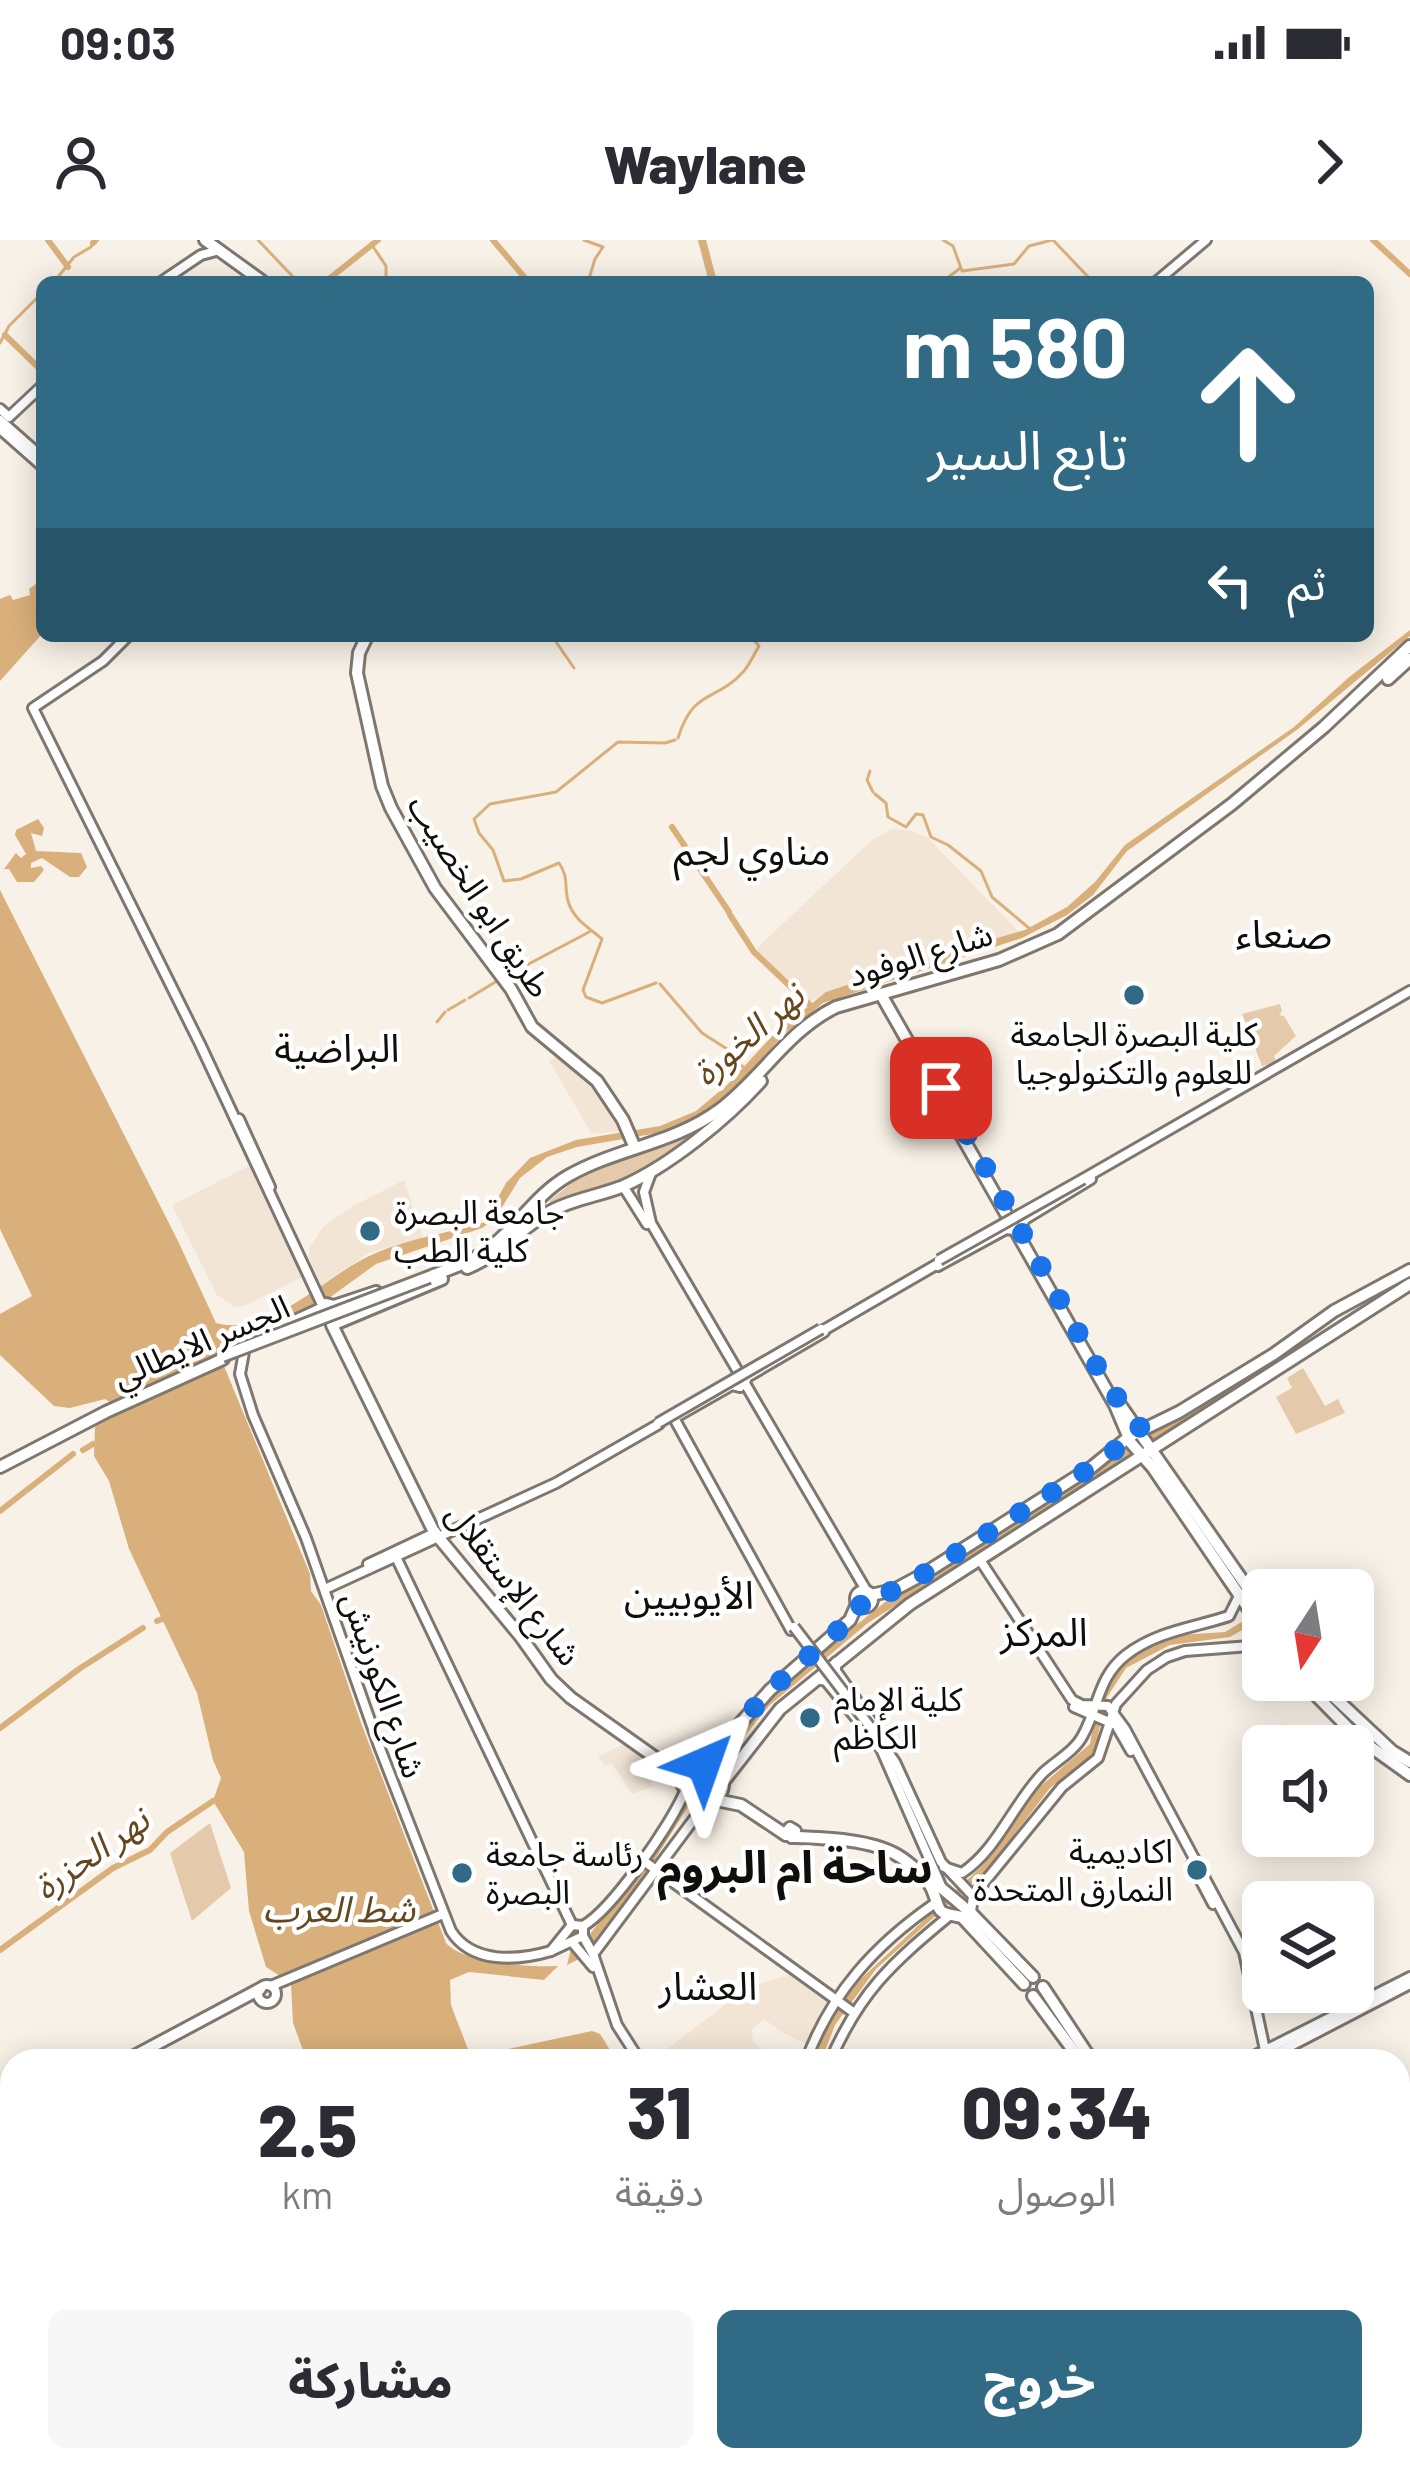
<!DOCTYPE html>
<html lang="ar">
<meta charset="utf-8">
<style>
:root{--surface:#fff;--page:#f7f7f7;--text:#2b2b33;--muted:#7c7c81;--accent:#316a84}
body{margin:0;font-family:Barlow,"Noto Sans Arabic",sans-serif;background:var(--page);color:var(--text);direction:rtl;height:100vh;display:flex;flex-direction:column;font-size:45px;white-space:nowrap}
*{box-sizing:border-box;margin:0}
p{font-size:39px;color:var(--muted)}
.icon{flex:none;width:66px;height:66px;fill:none;stroke:currentColor;stroke-width:2;stroke-linecap:round;stroke-linejoin:round}
.map{position:relative;flex:1;overflow:hidden;direction:ltr}
.panel{position:absolute;left:0px;top:1809px;width:1410px;height:423px;display:flex;flex-direction:column;background:var(--surface);border-radius:36px 36px 0 0;box-shadow:0 6px 30px #0003;direction:rtl}
.panel>*{flex:none}
.banner{position:absolute;left:36px;top:36px;width:1338px;height:366px;border-radius:18px;box-shadow:0 6px 30px #0003;direction:rtl;background:#316a84;color:#fff;overflow:hidden}
.needle{width:78px;rotate:192deg}
.tools{position:absolute;left:1242px;top:1329px;display:grid;gap:24px}
.tools a{display:grid;place-items:center;width:132px;height:132px;border-radius:18px;background:var(--surface);box-shadow:0 6px 30px #0003;font-size:60px}
.pin{position:absolute;display:grid;place-items:center;width:102px;height:102px;color:#fff;margin:-51px;border-radius:24px;box-shadow:0 6px 18px #0006}
.me{position:absolute;width:132px;margin:-66px;rotate:43deg;stroke-linejoin:round;filter:drop-shadow(0 0 9px #0008)}
.turn{display:flex;align-items:center;gap:42px;height:252px;padding:0 48px;font-size:54px}
.turn .icon{width:156px;height:156px;stroke-width:2.5}
.turn b{display:block;font-size:84px;line-height:102px}
.then{display:flex;align-items:center;height:114px;padding:0 48px;background:#0003;gap:24px;font-size:45px}
.eta{display:flex;justify-content:space-evenly;align-items:center;height:204px;text-align:center}
.eta b{font-size:72px;font-weight:800;line-height:84px}
.cta{display:flex;gap:24px;margin-top:auto;padding:24px 48px}
.cta a{flex:1;height:138px;border-radius:18px;background:var(--accent);color:#fff;font-size:48px;font-weight:800;line-height:138px;text-align:center}
.cta a+a{background:var(--page);color:var(--text)}
.status{display:flex;justify-content:space-between;align-items:center;height:84px;padding:0 60px;background:var(--surface);direction:ltr}
.status svg{height:33px;fill:currentColor}
header{display:flex;justify-content:space-between;align-items:center;height:156px;padding:0 48px;background:var(--surface);font-size:54px;font-weight:800}
.map>svg:first-child{display:block}
.built{fill:#f2e5d6}
.green{fill:#e4caaa}
.water{fill:#d9b07b}
.lines{fill:none;stroke-linecap:round;stroke-linejoin:round}
.stream{stroke:#d9b07b;stroke-width:3}
.canal{stroke:#d9b07b;stroke-width:6}
.river{stroke:#d9b07b;stroke-width:8}
.secondary-casing{stroke:#7e776f;stroke-width:14}
.primary-casing{stroke:#7e776f;stroke-width:16}
.secondary{stroke:#fff;stroke-width:8}
.primary{stroke:#fff;stroke-width:10}
.secondary-bridge-casing{stroke:#7e776f;stroke-width:14;stroke-linecap:butt}
.primary-bridge-casing{stroke:#7e776f;stroke-width:16;stroke-linecap:butt}
.secondary-bridge{stroke:#fff;stroke-width:8}
.primary-bridge{stroke:#fff;stroke-width:10}
.route{stroke:#1a73e8;stroke-width:21;stroke-dasharray:0 37.8}
.poi-dot{fill:#316a84;stroke:#fff;stroke-width:4.5}
.labels{text-anchor:middle;stroke-width:9;stroke-linejoin:round;paint-order:stroke}
.street-label{font-size:33px;fill:#100e0b;stroke:#fff}
.poi-label{font-size:33px;fill:#100e0b;stroke:#fff;text-anchor:start}
.water-label{font-size:36px;font-style:italic;fill:#64471e;stroke:#fff}
.quarter-label{font-size:39px;fill:#100e0b;stroke:#fff}
.district-label{font-size:45px;font-weight:bold;fill:#100e0b;stroke:#fff}
</style>
<div class="status"><b>09:03</b><svg viewBox="0 0 49 12"><path d="M0 12V9h3v3zM5 12V6h3v6zM10 12V3h3v9zM15 12V0h3v12zM26 1h20v11H26zM47 4h2v5h-2z"/></svg></div>
<header><svg class="icon" aria-label="forward" viewBox="0 0 24 24"><path d="M9 5l7 7-7 7"/></svg>Waylane<svg class="icon" aria-label="person" viewBox="0 0 24 24"><circle cx="12" cy="8" r="4"/><path d="M4 21q1-7 8-7t8 7"/></svg></header>
<div class="map">
<svg width="1410" height="2230" viewBox="0 0 1410 2230">
<rect width="100%" height="100%" fill="#f8f1e7"/>
<g class="built">
<path d="M892,589L913,591L928,598L1019,692L966,707L878,742L853,743L810,762L758,713V707L872,600Z"/>
<path d="M559,814L598,848L622,891L592,894L549,821Z"/>
<path d="M249,926L302,1037L244,1066L235,1067L217,1055L172,965Z"/>
<path d="M404,940L423,998L369,1013L321,1045L309,1018V1008L324,986L353,966Z"/>
<path d="M627,1502L660,1524L650,1540L654,1546L632,1554L612,1523L605,1526L598,1517Z"/>
<path d="M798,1732L835,1758L811,1806L783,1793L764,1779L752,1790L753,1802L765,1813L761,1821H651L747,1748Z"/>
</g>
<g class="green">
<path d="M1280,764L1282,771L1279,775L1284,776L1296,796L1274,816L1276,822L1262,826L1242,774Z"/>
<path d="M696,891L698,894L617,945L552,964L549,961L586,932Z"/>
<path d="M1303,1128L1325,1166L1338,1159L1345,1173L1296,1194L1276,1157L1292,1148L1287,1138Z"/>
<path d="M210,1583L231,1648L192,1681L170,1613Z"/>
</g>
<g class="water">
<path d="M40,341L42,394L0,441V359L10,355L13,360L30,355L29,349Z"/>
<path d="M1410,390V396L1298,489L1127,611L1093,655L1067,675L1022,698L823,763L783,795L734,850L694,881L670,891L577,907L547,917L520,938L494,980L482,988L376,1024L318,1066L252,1097L231,1098L220,1104L224,1126L310,1334L311,1351L321,1365L361,1483L446,1703C464,1724 532,1727 558,1726L544,1740L469,1732L450,1740L451,1765L469,1812H494L592,1791L600,1794L617,1821H307L293,1783L291,1743L266,1727L249,1671L244,1612L213,1561L221,1538L213,1520L197,1453L129,1309L109,1241L94,1216L95,1187L114,1175L116,1166L105,1159L70,1168L54,1166L0,1115V1074L32,1056L0,989V650L178,1001L216,1083C272,1098 328,1032 376,1013C410,998 449,993 485,982L506,943L530,918L576,900L660,886L696,871L728,844L774,794L826,752L853,743H874L901,735L966,707L1025,690L1067,667L1095,642L1125,605L1294,487L1348,438Z"/>
<path d="M38,579L44,588L42,596L31,593L36,611L81,613L87,627L79,637H70L42,618L31,623V628L41,626L44,630L34,642H17L9,629H4L16,613L21,618L26,614L15,595L16,590Z"/>
<path d="M1410,1033V1039L1339,1076L1291,1112L868,1383L770,1465L696,1554L625,1667L585,1716L567,1725L571,1709L590,1694L639,1632L698,1539L772,1452L894,1355L1276,1116L1354,1061Z"/>
<path d="M1263,1369V1378L1230,1397L1170,1405L1126,1428L1106,1459L1094,1514L1050,1548L987,1630L876,1729L835,1785L821,1821H814L828,1782L850,1749L982,1626L1037,1549L1090,1504L1097,1462L1107,1440L1127,1418L1179,1395L1225,1392Z"/>
<path d="M452,2220H614L618,2230H457Z"/>
</g>
<g class="lines">
<g class="stream">
<path d="M258,0L298,42"/>
<path d="M584,0L603,7L595,19L588,42"/>
<path d="M943,0L953,6L962,31L1014,24L1029,6L1052,0"/>
<path d="M1054,1L1093,42"/>
<path d="M372,5L386,26V42"/>
<path d="M331,39L333,42"/>
<path d="M54,42L74,17L91,7L93,0"/>
<path d="M942,42L959,29"/>
<path d="M0,103L9,86L42,53"/>
<path d="M552,396L574,428"/>
<path d="M678,498C694,447 716,463 744,431C750,424 754,414 759,406L750,396"/>
<path d="M870,531L867,540L873,552"/>
<path d="M875,554L886,563L888,577L906,587L916,574L923,575L931,597L948,605L981,631L992,657L1030,689"/>
<path d="M508,735L591,691"/>
<path d="M656,743L602,763L586,757L583,750L602,699C588,687 573,679 568,661C564,646 569,637 559,623L521,639L504,641L493,610L479,593L474,579L490,564L556,552L618,502L665,503L675,500"/>
<path d="M660,744L702,793L727,809L743,827"/>
<path d="M469,758L497,741"/>
<path d="M448,770L465,760"/>
<path d="M437,782L445,772"/>
</g>
<g class="canal">
<path d="M48,0L68,27"/>
<path d="M493,0L525,38"/>
<path d="M1373,0L1410,34"/>
<path d="M93,3L96,0"/>
<path d="M325,42L378,0"/>
<path d="M5,95L42,131"/>
<path d="M672,587L729,672"/>
<path d="M730,675L754,712L811,766"/>
<path d="M83,1210L93,1204"/>
<path d="M0,1271L73,1214"/>
<path d="M157,1381L165,1378"/>
<path d="M0,1488L79,1429L143,1388"/>
<path d="M0,1710L113,1628L150,1610L167,1592L213,1561"/>
<path d="M0,2068L12,2060"/>
<path d="M0,2194L12,2186"/>
<path d="M221,2230L235,2220"/>
</g>
<path class="river" d="M702,0L713,42"/>
<g class="secondary-casing">
<g id="secondary">
<path d="M161,42L201,15L216,11"/>
<path d="M1156,42L1206,0"/>
<path d="M0,169L9,177L42,146"/>
<path d="M0,180L42,217"/>
<path d="M0,189L42,226"/>
<path d="M128,396L103,421L33,468L200,804L325,1071"/>
<path d="M239,879L270,947"/>
<path d="M651,933L644,952L651,983L866,1350"/>
<path d="M1083,939L1410,751"/>
<path d="M623,946L647,984"/>
<path d="M1020,989L1025,979L1091,939"/>
<path d="M938,1026L1006,989L1015,990"/>
<path d="M822,1091L941,1022"/>
<path d="M253,1099L323,1067"/>
<path d="M244,1112L240,1134L253,1175L306,1298L379,1506L451,1691C472,1724 517,1721 551,1711"/>
<path d="M744,1145L747,1137L824,1092"/>
<path d="M674,1178L791,1390"/>
<path d="M674,1178L732,1145L740,1147"/>
<path d="M396,1317L572,1685"/>
<path d="M980,1320L1072,1460L1082,1465L1108,1466L1125,1489L1244,1712L1265,1810"/>
<path d="M368,1324L436,1292"/>
<path d="M325,1349L556,1243L659,1184"/>
<path d="M836,1422V1431L881,1495"/>
<path d="M817,1439L826,1441L882,1510"/>
<path d="M1074,1467L1116,1485L1131,1511"/>
<path d="M877,1496L895,1522L941,1622L973,1656L971,1672"/>
<path d="M881,1509L942,1648"/>
<path d="M641,1619L853,1772"/>
<path d="M1192,1624L1213,1664"/>
<path d="M944,1627L962,1633C998,1609 1013,1564 1043,1533C1056,1521 1075,1511 1083,1495C1099,1466 1098,1437 1126,1415C1157,1391 1193,1388 1229,1376L1239,1356"/>
<path d="M973,1656L1062,1547L1098,1518L1116,1464L1147,1430L1167,1417L1185,1411L1263,1405"/>
<path d="M583,1686C612,1670 672,1583 685,1551"/>
<path d="M583,1696L551,1711L572,1685L583,1686V1696L593,1714L617,1785L640,1821"/>
<path d="M572,1702L593,1727"/>
<path d="M594,1713L706,1563"/>
<circle cx="267" cy="1754" r="9"/>
<path d="M271,1746L443,1674"/>
<path d="M806,1821C831,1753 875,1705 934,1664"/>
<path d="M830,1821C860,1752 891,1724 949,1676"/>
<path d="M1244,1821L1410,1737"/>
<path d="M1262,1821L1410,1744"/>
<path d="M1398,2147L1410,2141"/>
<path d="M1398,2158L1410,2152"/>
<path d="M263,2220L270,2230"/>
<path d="M961,2220L966,2230"/>
<path d="M27,2230L45,2220"/>
<path d="M1024,2230L1054,2220"/>
</g>
</g>
<g class="primary-casing">
<g id="primary">
<path d="M205,0L263,42"/>
<path d="M367,396L359,413L357,433L382,546L391,568L435,648L511,749L532,787L597,841L623,880L635,908"/>
<path d="M1388,439L1410,419"/>
<path d="M883,758L1115,1165L1131,1203L1153,1228L1263,1390"/>
<path d="M467,1028C500,1015 520,988 551,971C573,959 598,956 621,947C668,927 727,879 761,841"/>
<path d="M429,1037C448,1029 470,1023 487,1010C517,988 535,955 568,936C617,908 673,904 719,870C762,838 787,791 836,767L999,720L1058,694L1232,564L1324,487L1410,406"/>
<path d="M442,1039L332,1085L434,1292L521,1397L551,1439L571,1458L674,1531L684,1547"/>
<path d="M326,1064L334,1066L376,1052"/>
<path d="M1121,1166L1263,1370"/>
<path d="M0,1227L106,1172L223,1119"/>
<circle cx="864" cy="1359" r="8"/>
<path d="M871,1355L894,1350L922,1335L1092,1227L1130,1196L1179,1172L1274,1114L1334,1071L1410,1030"/>
<path d="M1301,1440L1357,1497L1410,1535"/>
<path d="M1316,1440L1392,1511L1410,1522"/>
<path d="M669,1522L695,1526"/>
<path d="M704,1524L770,1450L850,1380L857,1364"/>
<circle cx="704" cy="1544" r="19"/>
<path d="M723,1542L780,1469L910,1364L1410,1044"/>
<path d="M716,1560L741,1565L786,1595"/>
<path d="M790,1588L795,1591L792,1597L786,1593Z"/>
<path d="M792,1597C823,1598 870,1599 897,1615C907,1621 927,1637 932,1649C942,1672 933,1672 962,1677L1024,1744"/>
<path d="M927,1636L971,1673L1033,1737"/>
<path d="M1043,1747L1092,1821"/>
<path d="M1033,1756L1081,1821"/>
<path d="M125,1821L260,1749"/>
<path d="M0,1921L12,1911"/>
<path d="M1321,2220L1331,2230"/>
<path d="M1333,2220L1343,2230"/>
</g>
</g>
<use href="#secondary" class="secondary"/>
<use href="#primary" class="primary"/>
<g class="secondary-bridge-casing">
<g id="secondary-bridge">
<path d="M939,1020L1083,939"/>
<path d="M658,1183L821,1089"/>
<path d="M794,1387L877,1496"/>
</g>
</g>
<g class="primary-bridge-casing">
<path id="primary-bridge" d="M222,1116L429,1037"/>
</g>
<use href="#secondary-bridge" class="secondary-bridge"/>
<use href="#primary-bridge" class="primary-bridge"/>
</g>
<g class="lines">
<path class="route" d="M704,1524L770,1450L850,1380L857,1364L865,1367L872,1355L890,1352L922,1335L1092,1227L1142,1190L1108,1146L941,848"/>
</g>
<g class="poi-dot">
<circle cx="1134" cy="755" r="12"/>
<circle cx="370" cy="991" r="12"/>
<circle cx="810" cy="1478" r="12"/>
<circle cx="1197" cy="1630" r="12"/>
<circle cx="462" cy="1633" r="12"/>
</g>
<g class="labels">
<g class="street-label">
<text transform="translate(480 656) rotate(57)" y="12">طريق ابو الخصيب</text>
<text transform="translate(920 714) rotate(-17)" y="12">شارع الوفود</text>
<text transform="translate(201 1101) rotate(-23)" y="12">الجسر الايطالي</text>
<text transform="translate(514 1344) rotate(52)" y="12">شارع الإستقلال</text>
<text transform="translate(384 1445) rotate(71)" y="12">شارع الكورنيش</text>
</g>
<g class="poi-label">
<text x="1134" y="806" text-anchor="middle">كلية البصرة الجامعة<tspan x="1134" dy="38">للعلوم والتكنولوجيا</tspan></text>
<text x="394" y="984">جامعة البصرة<tspan x="394" dy="38">كلية الطب</tspan></text>
<text x="834" y="1471">كلية الإمام<tspan x="834" dy="38">الكاظم</tspan></text>
<text x="1173" y="1623" text-anchor="end">اكاديمية<tspan x="1173" dy="38">النمارق المتحدة</tspan></text>
<text x="486" y="1626">رئاسة جامعة<tspan x="486" dy="38">البصرة</tspan></text>
</g>
<g class="water-label">
<text transform="translate(748 794) rotate(-41)" y="13">نهر الخورة</text>
<text transform="translate(91 1613) rotate(-35)" y="13">نهر الحزرة</text>
<text x="339" y="1682">شط العرب</text>
</g>
<g class="quarter-label">
<text x="752" y="625">مناوي لجم</text>
<text x="1284" y="708">صنعاء</text>
<text x="337" y="822">البراضية</text>
<text x="689" y="1369">الأيوبيين</text>
<text x="1044" y="1406">المركز</text>
<text x="708" y="1760">العشار</text>
</g>
<g class="district-label">
<text x="795" y="1643">ساحة ام البروم</text>
</g>
</g>
</svg>
<div class="tools">
<a><svg class="needle" viewBox="-14 -14 28 28"><path d="M0-13l5 13h-10z" fill="#e53935"/><path d="M0 13l5-13h-10z" fill="#7c7c81"/></svg></a>
<a><svg class="icon" aria-label="sound" viewBox="0 0 24 24"><path d="M4 9h4l5-4v14l-5-4H4zM17 9q2 3 0 6"/></svg></a>
<a><svg class="icon" aria-label="layers" viewBox="0 0 24 24"><path d="M12 4l9 5-9 5-9-5zM3 14l9 5 9-5"/></svg></a>
</div>
<div class="pin" style="left:941px;top:848px;background:#d93025"><svg class="icon" aria-label="arrive" viewBox="0 0 24 24"><path d="M6 21V4h12l-3 4 3 4H6"/></svg></div>
<svg class="me" style="left:704px;top:1524px" viewBox="-20 -20 40 40"><path d="M0-17L14 15 0 8-14 15z" fill="#1a73e8" stroke="#fff" stroke-width="4"/></svg>
<div class="banner">
<div class="turn"><svg class="icon" aria-label="ahead" viewBox="0 0 24 24"><path d="M12 20V5M6 11l6-6 6 6"/></svg><div><b>580 m</b>تابع السير</div></div>
<div class="then">ثم<svg class="icon" aria-label="left" viewBox="0 0 24 24"><path d="M17 20v-9H6M10 6l-5 5 5 5"/></svg></div>
</div>
<section class="panel">
<div class="eta">
<div><b>09:34</b><p>الوصول</p></div>
<div><b>31</b><p>دقيقة</p></div>
<div><b>2.5</b><p>km</p></div>
</div>
<div class="cta"><a>خروج</a><a>مشاركة</a></div>
</section>
</div>
